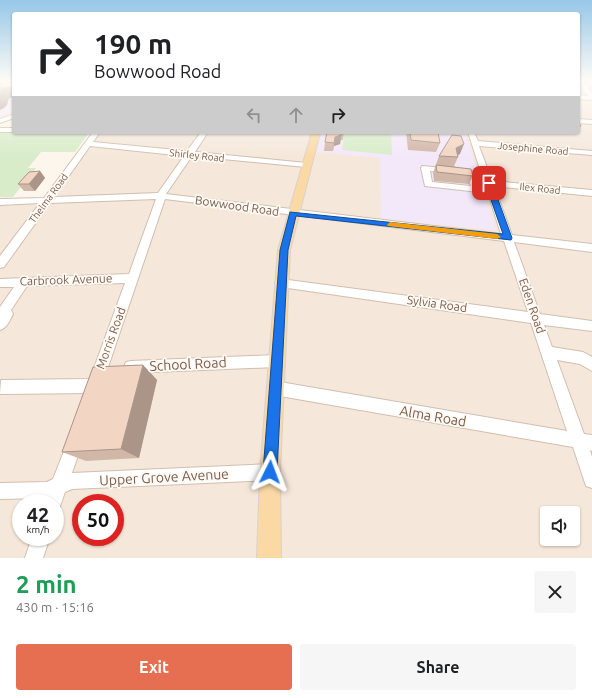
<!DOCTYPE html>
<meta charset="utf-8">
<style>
:root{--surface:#fff;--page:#f6f6f6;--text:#202124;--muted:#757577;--accent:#e76f51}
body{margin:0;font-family:Ubuntu,sans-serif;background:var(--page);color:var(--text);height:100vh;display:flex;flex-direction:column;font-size:15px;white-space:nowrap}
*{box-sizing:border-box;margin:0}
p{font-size:13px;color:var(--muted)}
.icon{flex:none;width:22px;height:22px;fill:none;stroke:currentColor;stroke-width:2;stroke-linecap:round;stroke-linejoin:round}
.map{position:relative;height:558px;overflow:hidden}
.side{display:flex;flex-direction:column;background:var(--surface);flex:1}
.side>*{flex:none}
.hud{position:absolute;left:12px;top:12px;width:568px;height:122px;border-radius:4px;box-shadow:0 1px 3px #0004;background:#fff;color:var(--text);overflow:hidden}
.buttons{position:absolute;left:540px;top:506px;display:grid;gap:8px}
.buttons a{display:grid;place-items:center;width:40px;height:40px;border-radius:4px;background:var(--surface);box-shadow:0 1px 3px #0004;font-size:20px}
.speed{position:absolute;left:12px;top:494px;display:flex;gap:8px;font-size:20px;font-weight:700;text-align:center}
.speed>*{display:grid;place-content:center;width:52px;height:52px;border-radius:50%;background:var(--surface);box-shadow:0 1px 3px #0004;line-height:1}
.speed small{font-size:10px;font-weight:400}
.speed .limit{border:6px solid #d22;background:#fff;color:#111}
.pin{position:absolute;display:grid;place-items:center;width:34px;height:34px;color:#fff;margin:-17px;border-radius:8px;box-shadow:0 2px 6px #0006}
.me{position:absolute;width:44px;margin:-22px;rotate:3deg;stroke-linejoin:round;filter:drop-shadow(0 0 3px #0008)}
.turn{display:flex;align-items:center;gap:14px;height:84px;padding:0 16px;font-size:18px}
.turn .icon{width:52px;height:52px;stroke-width:2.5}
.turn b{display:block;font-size:28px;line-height:34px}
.lanes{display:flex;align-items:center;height:38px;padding:0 16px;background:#0003;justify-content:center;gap:20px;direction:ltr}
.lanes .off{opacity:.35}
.round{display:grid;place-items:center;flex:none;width:42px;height:42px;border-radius:4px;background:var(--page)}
.overview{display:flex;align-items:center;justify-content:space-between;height:68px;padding:0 16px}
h1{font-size:24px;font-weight:700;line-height:30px;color:#1e9e55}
.button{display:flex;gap:8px;margin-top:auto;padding:8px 16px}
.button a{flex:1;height:46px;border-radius:4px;background:var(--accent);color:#fff;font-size:16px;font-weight:700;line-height:46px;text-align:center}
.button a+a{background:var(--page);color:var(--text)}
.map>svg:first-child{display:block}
.residential{fill:#f5e8da;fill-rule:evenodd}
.education{fill:#f3e8fa}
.green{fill:#d8ecc9}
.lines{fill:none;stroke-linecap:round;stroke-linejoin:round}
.minor-casing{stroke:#d1beb0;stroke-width:2}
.major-casing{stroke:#dad1cd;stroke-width:2}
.minor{fill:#fff;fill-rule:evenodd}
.major{fill:#fbd9a5;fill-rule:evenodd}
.wall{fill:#d1b7a8}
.shaded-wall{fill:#aa9588}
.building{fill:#f3d5c3;stroke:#aa9588}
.route{fill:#1a73e8;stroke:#114b97}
.slow{fill:#f59e0b}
.labels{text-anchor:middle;stroke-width:3.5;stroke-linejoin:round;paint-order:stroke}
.far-street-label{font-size:10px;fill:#7a5c4d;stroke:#fffaf3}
.street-label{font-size:12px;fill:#7a5c4d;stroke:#fffaf3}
.near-street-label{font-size:14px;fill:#7a5c4d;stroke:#fffaf3}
</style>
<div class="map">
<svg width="592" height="558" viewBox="0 0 592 558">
<rect width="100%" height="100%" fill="#fdf6ec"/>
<path class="residential" d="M578,80H592V558H0V202L46,201L97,132H578ZM21,503H55V537H21ZM81,503H115V537H81ZM547,513H573V539H547Z"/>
<g class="education">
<path d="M14,85V112L0,118V88Z"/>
<path d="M322,132H465L496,230L381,219L380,158L317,152Z"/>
</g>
<g class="green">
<path d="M14,131L74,132L73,134H88L75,152H41L28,168H36L13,197H0V132Z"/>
<path d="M345,132H391L392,155L342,150Z"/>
</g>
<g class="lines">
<g class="minor-casing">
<g id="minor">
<path d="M592,82V86L588,88L592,93V100L578,99V95L588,96L581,87Z"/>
<path d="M14,114V118L0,123V119Z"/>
<path d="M578,119L592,120V124L578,123Z"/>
<rect x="0" y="128" width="14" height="4"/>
<path d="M93,132H100L93,142L187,151L201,132H208L195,152L306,163L310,165L306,167L192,156L166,194L501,234L488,193L425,186L421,168L422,166L474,171L480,187L486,188L468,132H474L478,141L592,151V155L479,146L492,181L592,190V196L494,186L512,235L592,244V252L514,242L540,314L592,321V331L544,325L552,347L583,352L592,357V371L580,364L557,360L584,434L592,435V451L590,450L592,457V488L586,486L573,447L274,395L269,393L267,388L269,383L274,381L567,431L531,323L281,287L277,286L275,283L277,280L281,279L528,312L504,241L165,199L100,391L95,393L0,394L1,380L90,379L125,283L27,286L11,310L13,314C10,320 7,328 0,330V307L14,287H0V279L129,274L156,199L50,203L4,267L0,268V256L40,203L0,205V199L44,198ZM90,146L184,156L158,193L54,197ZM430,171L468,175L471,186L432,182Z"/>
<path d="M276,355L281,357L283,361L281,365L276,367L131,373L126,372L124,367L126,362L131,361Z"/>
<path d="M75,433L80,436L83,441L72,473L270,464L276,466L278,472L276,478L270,480L72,489L65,492L59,509L55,511V503H44L46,498L0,499V483L47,482L53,479L70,436Z"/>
<path d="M32,537H50L43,558H25Z"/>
</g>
</g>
<g class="major-casing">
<path id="major" d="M312,132H320L290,250L280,472L281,558H257L260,472L278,250Z"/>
</g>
<use href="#minor" class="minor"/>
<use href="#major" class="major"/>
</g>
<g class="wall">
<path d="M578,122L581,126L578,130Z"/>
<path d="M327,132H344L343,140H341L340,144L334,146L333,151H324L325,142Z"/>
<path d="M406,132H438L440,143L436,152L408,150Z"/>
<path d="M460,154L457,155L458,157L454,166L473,176L469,184L434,181L433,173L439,156Z"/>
<path d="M40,171L45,178L35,191H24L18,184Z"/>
<path d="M143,365L157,380L139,458L86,461L62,452Z"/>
</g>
<g class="shaded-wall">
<path d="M14,87V98H9L7,105L4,108L0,110V95L2,88Z"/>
<path d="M342,132L340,144L334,146L333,151L335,137Z"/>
<path d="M464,144L460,154L454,157L456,148Z"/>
<path d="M40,171L45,178L35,191L29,184Z"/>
<path d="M143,365L157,380L139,458L121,449Z"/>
</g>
<g class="building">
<path d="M0,80H14V87L2,88L0,95Z"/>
<path d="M578,122L581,126H578Z"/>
<path d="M327,132H342L341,135L335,137L334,143L325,142Z"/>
<path d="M410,132H438L440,143L411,140Z"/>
<path d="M452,135L461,136L464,144L456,148L458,157L439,156Z"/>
<path d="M436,165L471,169L473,176L437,172Z"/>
<path d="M40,171L29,184H18L29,172Z"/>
<path d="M143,365L121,449L62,452L93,367Z"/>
</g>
<linearGradient id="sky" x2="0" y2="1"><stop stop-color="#97c7e8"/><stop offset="0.51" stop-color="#fefbf6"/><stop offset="1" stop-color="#fefbf6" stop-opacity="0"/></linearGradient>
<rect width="592" height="158" fill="url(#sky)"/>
<path class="route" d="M489,181L492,183L512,238L511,240L296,216L288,250L277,472L275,477L270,479L265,477L263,472L280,250L290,212L503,234L485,183Z"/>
<path class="slow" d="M390,222L497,234L501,237L497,239L388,226L387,225Z"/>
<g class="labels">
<g class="far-street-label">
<text transform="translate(533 148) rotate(5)" y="4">Josephine Road</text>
<text transform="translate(197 155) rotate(6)" y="4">Shirley Road</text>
<text transform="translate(540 188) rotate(6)" y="4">Ilex Road</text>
<text transform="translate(48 198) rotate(-54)" y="4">Thelma Road</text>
</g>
<g class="street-label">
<text transform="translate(237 206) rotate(8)" y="4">Bowwood Road</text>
<text transform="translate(66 280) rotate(-2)" y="4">Carbrook Avenue</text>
<text transform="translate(437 304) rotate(8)" y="4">Sylvia Road</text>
<text transform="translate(532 306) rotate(71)" y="4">Eden Road</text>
<text transform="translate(111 338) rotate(-70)" y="4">Morris Road</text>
</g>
<g class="near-street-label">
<text transform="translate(188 364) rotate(-3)" y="5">School Road</text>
<text transform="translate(433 416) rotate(10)" y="5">Alma Road</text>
<text transform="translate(164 477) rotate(-3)" y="5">Upper Grove Avenue</text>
</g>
</g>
</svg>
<div class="buttons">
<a><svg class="icon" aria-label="sound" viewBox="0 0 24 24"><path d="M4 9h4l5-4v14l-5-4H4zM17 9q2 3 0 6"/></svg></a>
</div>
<div class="speed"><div>42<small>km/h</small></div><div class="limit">50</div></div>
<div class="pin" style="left:489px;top:183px;background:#d93025"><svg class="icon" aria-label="arrive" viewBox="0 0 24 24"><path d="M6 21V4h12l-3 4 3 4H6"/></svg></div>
<svg class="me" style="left:270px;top:472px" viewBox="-20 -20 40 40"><path d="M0-17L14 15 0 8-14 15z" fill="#1a73e8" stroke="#fff" stroke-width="4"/></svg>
<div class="hud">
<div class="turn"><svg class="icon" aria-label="right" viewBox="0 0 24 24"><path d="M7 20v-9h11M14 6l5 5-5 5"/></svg><div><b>190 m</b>Bowwood Road</div></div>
<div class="lanes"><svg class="icon off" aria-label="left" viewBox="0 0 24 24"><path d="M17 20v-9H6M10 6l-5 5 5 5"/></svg><svg class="icon off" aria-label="ahead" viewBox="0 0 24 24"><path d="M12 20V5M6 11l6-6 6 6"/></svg><svg class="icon" aria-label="right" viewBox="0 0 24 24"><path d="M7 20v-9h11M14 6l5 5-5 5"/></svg></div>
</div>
</div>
<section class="side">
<div class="overview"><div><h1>2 min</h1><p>430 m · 15:16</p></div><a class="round"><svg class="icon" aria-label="close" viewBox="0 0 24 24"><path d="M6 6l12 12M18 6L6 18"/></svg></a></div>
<div class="button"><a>Exit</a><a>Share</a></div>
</section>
